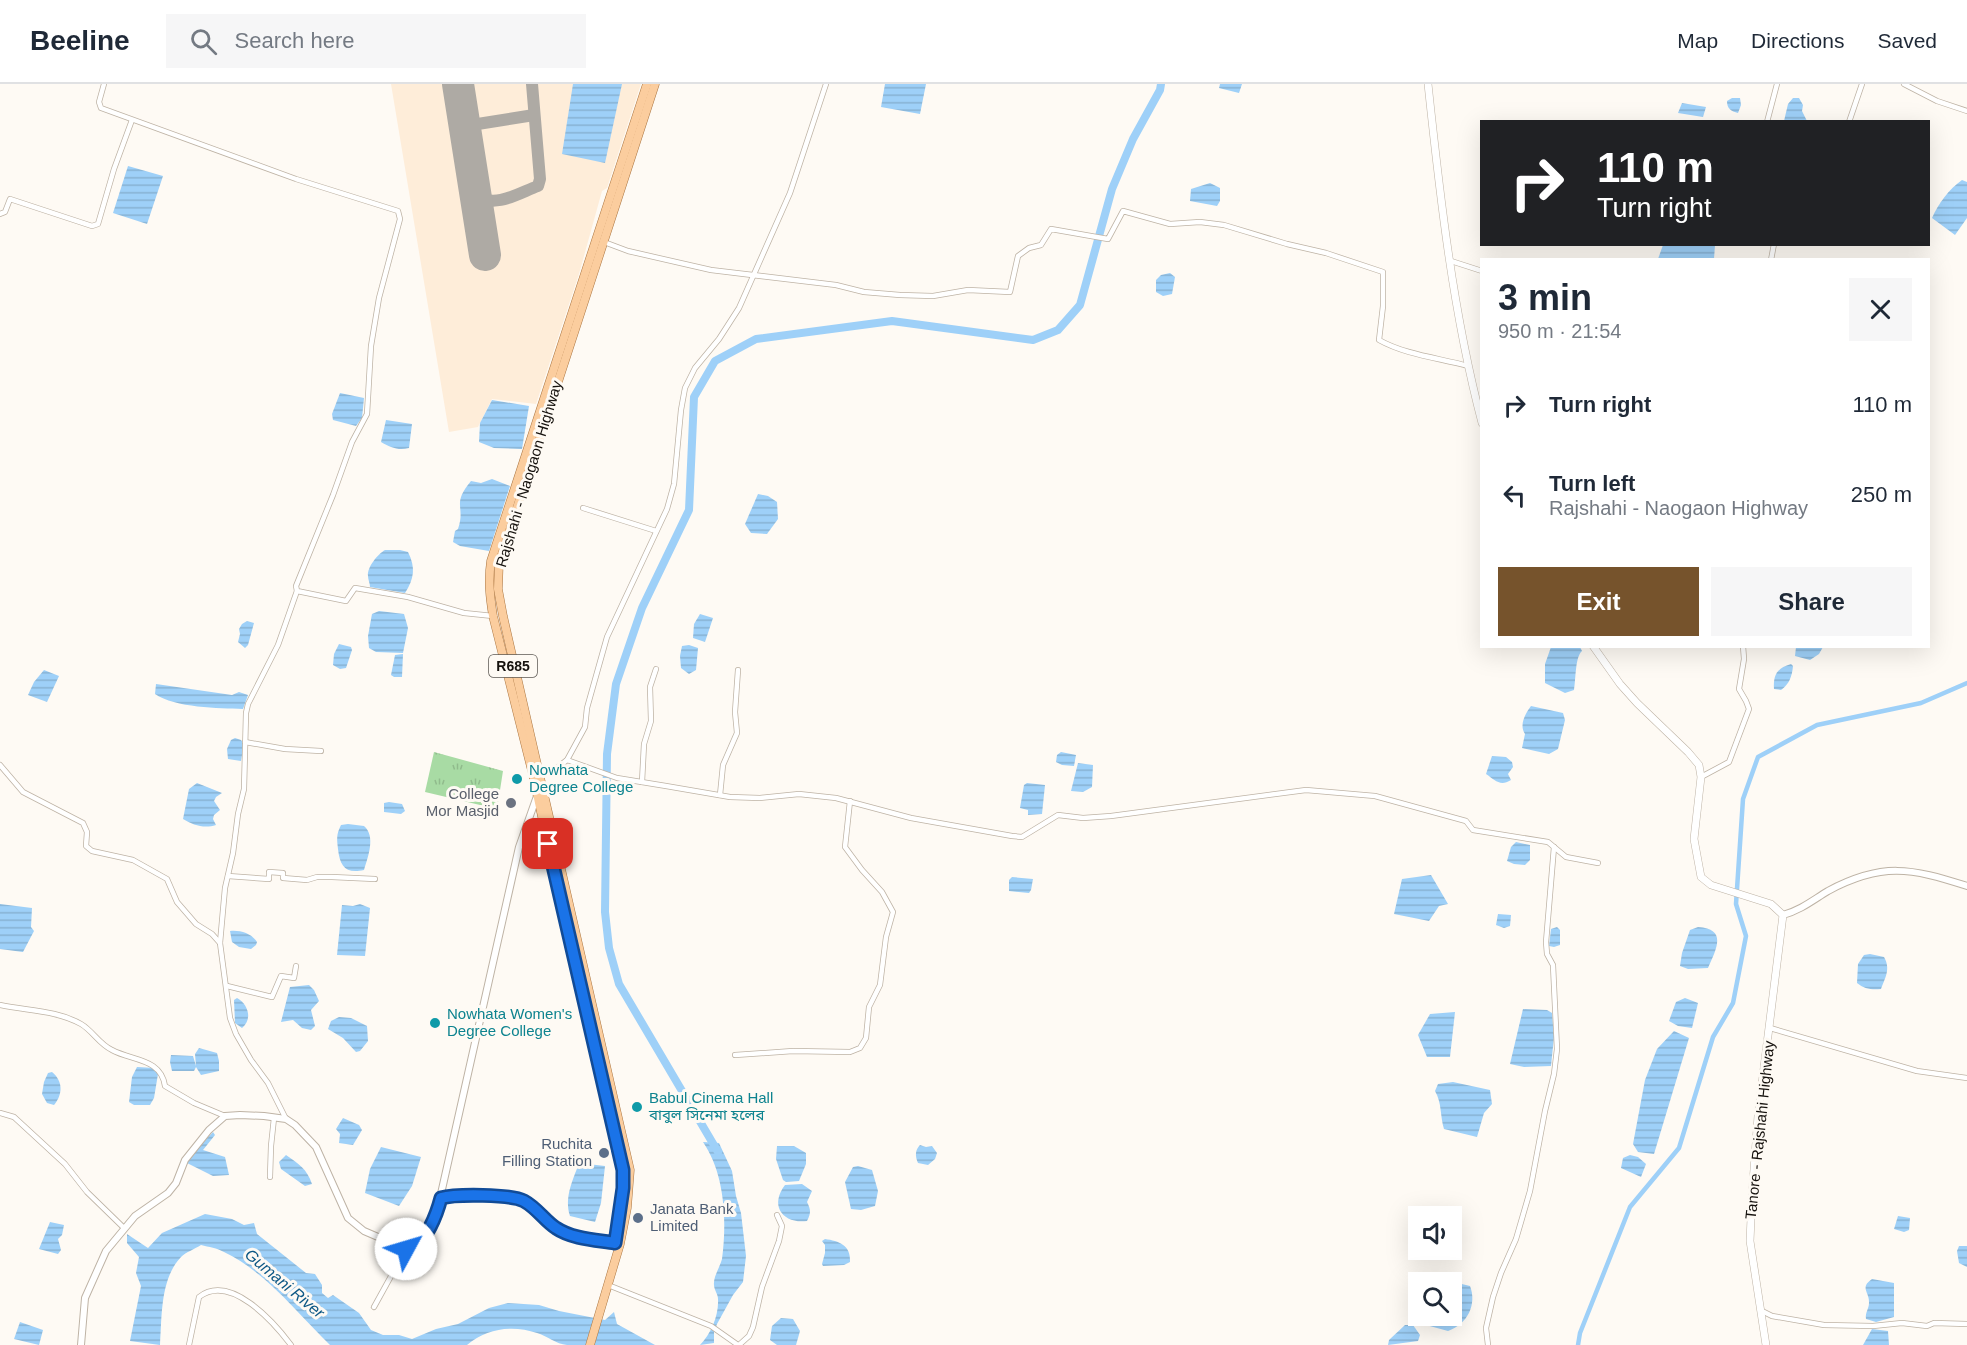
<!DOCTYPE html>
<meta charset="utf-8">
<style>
:root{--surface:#fff;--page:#f6f6f7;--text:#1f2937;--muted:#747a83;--line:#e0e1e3;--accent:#76532c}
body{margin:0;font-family:Helvetica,"Noto Sans Bengali",sans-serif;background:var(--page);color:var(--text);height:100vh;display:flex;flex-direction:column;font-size:22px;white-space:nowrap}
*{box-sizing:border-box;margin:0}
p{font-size:20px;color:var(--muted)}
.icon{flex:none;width:33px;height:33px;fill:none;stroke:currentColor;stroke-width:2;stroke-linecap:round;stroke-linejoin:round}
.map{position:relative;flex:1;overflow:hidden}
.side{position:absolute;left:1480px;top:174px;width:450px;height:390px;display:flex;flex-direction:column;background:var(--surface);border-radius:0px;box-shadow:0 6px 24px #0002}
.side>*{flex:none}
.top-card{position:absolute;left:1480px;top:36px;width:450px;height:126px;border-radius:0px;box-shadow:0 6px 24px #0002;background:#202124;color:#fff;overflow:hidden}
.controls{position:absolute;left:1408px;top:1122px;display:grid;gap:12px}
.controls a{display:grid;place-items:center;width:54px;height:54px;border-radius:0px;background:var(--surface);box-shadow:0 6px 24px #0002;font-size:30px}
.pin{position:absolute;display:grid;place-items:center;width:51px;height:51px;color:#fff;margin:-26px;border-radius:12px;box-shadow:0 3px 9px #0006}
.me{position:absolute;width:66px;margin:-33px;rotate:51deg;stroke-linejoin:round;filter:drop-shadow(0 0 4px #0008)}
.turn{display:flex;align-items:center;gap:21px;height:126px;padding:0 18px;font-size:27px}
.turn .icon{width:78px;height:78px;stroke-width:2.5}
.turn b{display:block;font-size:42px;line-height:51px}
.round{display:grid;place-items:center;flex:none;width:63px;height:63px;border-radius:0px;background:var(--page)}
.head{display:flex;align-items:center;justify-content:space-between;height:102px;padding:0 18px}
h1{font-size:36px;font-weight:800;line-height:45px}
.action{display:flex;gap:12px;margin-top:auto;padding:12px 18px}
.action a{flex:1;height:69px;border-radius:0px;background:var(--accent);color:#fff;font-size:24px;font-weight:800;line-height:69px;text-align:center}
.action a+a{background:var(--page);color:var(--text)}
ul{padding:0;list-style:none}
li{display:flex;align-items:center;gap:18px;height:90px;padding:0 18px}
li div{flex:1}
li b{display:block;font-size:22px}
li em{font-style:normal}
header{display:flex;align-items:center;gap:36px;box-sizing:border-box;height:84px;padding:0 30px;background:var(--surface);border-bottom:2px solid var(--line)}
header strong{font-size:28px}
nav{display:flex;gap:33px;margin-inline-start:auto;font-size:21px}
.search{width:420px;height:54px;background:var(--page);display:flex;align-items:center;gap:15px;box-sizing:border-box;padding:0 21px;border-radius:0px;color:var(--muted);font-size:22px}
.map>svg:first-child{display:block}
.built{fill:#feedd9}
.park{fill:url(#park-tufts)}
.water{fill:url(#water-rules)}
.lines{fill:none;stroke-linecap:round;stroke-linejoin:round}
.canal{stroke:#9ed0f8;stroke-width:4.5}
.river{stroke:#9ed0f8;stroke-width:8}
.taxiway{stroke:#aeaaa4;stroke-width:12}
.runway{stroke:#aeaaa4;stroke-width:32}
.minor-casing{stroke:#beb3a5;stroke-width:6}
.tertiary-casing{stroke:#beb3a5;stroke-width:8}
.secondary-casing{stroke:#beb3a5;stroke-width:8}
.primary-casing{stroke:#aa7541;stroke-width:9}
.minor{stroke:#fff;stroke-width:4.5}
.tertiary{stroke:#fff;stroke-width:6}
.secondary{stroke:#fff;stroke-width:7}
.primary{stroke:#fbcd9e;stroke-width:8}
.route-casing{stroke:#114b97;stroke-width:15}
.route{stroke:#1a73e8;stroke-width:10}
.culture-dot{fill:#0f9aa8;stroke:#fefaf4;stroke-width:2}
.worship-dot{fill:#6b7280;stroke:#fefaf4;stroke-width:2}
.service-dot{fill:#5c6f8a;stroke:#fefaf4;stroke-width:2}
.labels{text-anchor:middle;stroke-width:6;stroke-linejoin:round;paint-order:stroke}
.shield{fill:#fefaf4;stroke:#5c5853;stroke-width:1.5}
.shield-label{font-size:14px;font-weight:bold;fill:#16120e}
.street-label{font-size:15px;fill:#16120e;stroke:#fefaf4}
.culture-label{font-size:15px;fill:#0d838f;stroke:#fefaf4;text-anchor:start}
.worship-label{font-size:15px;fill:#5b616d;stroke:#fefaf4;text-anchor:end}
.service-label{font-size:15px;fill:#4e5e75;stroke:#fefaf4;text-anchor:end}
.water-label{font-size:16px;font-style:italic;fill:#0d5885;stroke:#fefaf4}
</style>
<header>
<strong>Beeline</strong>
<div class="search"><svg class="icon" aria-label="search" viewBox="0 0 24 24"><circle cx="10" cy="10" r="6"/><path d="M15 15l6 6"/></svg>Search here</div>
<nav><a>Map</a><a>Directions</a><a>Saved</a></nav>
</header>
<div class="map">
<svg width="1967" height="1261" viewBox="0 0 1967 1261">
<defs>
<pattern id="park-tufts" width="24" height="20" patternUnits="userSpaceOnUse" patternTransform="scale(1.5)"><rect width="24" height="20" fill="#a8dba4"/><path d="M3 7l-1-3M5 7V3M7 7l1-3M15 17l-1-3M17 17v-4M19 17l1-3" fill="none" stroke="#90bb8c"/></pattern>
<pattern id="water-rules" width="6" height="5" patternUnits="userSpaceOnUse" patternTransform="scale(1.5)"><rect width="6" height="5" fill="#9ed0f8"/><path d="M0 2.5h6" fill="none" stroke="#87b2d3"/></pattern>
</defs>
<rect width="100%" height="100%" fill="#fefaf4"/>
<path class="built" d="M391,0H641L607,104L602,107L579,190L536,320L492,315L478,343L449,348Z"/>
<path class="park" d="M434,668L503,687L497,725L425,708Z"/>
<g class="water">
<path d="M573,0H622L605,79L562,70Z"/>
<path d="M885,0H926L920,30L881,23Z"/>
<path d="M1220,0H1242L1239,9L1219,4Z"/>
<path d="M1732,14H1740L1741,21L1738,29C1731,27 1727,25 1727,17Z"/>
<path d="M1793,14H1799L1803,21L1802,27L1807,37H1784L1788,20Z"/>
<path d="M1682,19L1706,23L1703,33L1678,29Z"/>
<path d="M128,82L163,92L147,140L113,129Z"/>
<path d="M1962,96L1967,98V134L1955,151L1932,134C1938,120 1949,105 1962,96Z"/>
<path d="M1210,99L1220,104V117L1217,122L1190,117L1191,105Z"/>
<path d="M1663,161H1715L1714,175H1658Z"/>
<path d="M1170,189L1175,193L1172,210L1163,212L1156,208V196L1161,191Z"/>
<path d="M340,309L364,314L362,334L356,342L333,336L332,330Z"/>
<path d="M492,316L529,322L522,365L494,364L479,358L480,339Z"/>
<path d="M386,336L412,340L409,364C398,367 390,363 381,358Z"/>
<path d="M492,395L510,402L489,467L460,462L453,458L455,447L458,445C466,422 451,421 471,397L481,399Z"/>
<path d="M758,410L768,412L777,418L778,435L767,450L751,449L745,440Z"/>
<path d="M385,466H400L408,468C416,484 414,495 405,509L370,503C370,499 368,496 368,492C367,483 378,470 385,466Z"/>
<path d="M379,527L404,530L408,544L403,569L376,568L369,564L368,552L372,530Z"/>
<path d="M700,530L713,534L705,558L693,554L694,540Z"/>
<path d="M247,537L254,539L248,561L245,564L238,558L240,550L239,545L242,540Z"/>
<path d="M339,560L351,563L352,566L346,584L340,585L333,581L334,570Z"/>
<path d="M689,561L698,564L696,586L689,590L681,584L680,572L682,562Z"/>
<path d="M1551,563H1580L1582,567C1575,573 1576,595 1574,606L1565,609L1545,599V580Z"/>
<path d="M1796,563V562L1823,563L1819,570L1810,576L1795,572Z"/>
<path d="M403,570L402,593H394L391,591L395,571Z"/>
<path d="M1791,580L1793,582C1792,593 1789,600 1781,606L1774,605C1773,591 1777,584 1791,580Z"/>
<path d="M44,586L59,592L47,618L28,611L34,598Z"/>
<path d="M156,600L232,611L239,608L248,611L243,625C219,624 175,624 155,610Z"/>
<path d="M1531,622L1563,629L1565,636L1558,665L1549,670L1522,664L1525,650C1519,641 1525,630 1531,622Z"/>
<path d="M235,654L241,656L244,660L241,677L228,675L227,665L231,656Z"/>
<path d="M1061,668L1076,671L1074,682L1062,681L1056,678L1057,671Z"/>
<path d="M1492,672L1506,673L1512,678L1513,683L1508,690L1511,696C1500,703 1495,696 1486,690Z"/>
<path d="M1078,679L1093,681L1092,703L1083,708L1071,707Z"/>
<path d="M197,699L222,709L216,713L214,717L220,726L214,731L213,735L216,741C204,745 193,741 183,735L189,705Z"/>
<path d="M1027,699L1045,701L1042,730L1028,731V726L1020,724L1024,701Z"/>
<path d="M389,718L402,720L405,727L401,730L384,728V719Z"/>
<path d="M348,740L364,742C376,752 368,773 364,786C346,790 340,783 338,765C337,755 336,751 341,741Z"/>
<path d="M1516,758L1530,761V776L1525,781L1514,780L1507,777L1511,763Z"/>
<path d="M1431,791L1448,820L1439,822L1429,837L1394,830L1402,795Z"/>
<path d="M1012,793L1033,795L1031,806L1029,809L1009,807V796Z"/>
<path d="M0,820L32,824L31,843L34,847L23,868L0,865Z"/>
<path d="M360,820L370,824L365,872L337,871L342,821L353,822Z"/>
<path d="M1498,830L1511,831L1510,842L1504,844L1496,841Z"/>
<path d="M1557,843L1560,846V861L1554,863L1549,862L1551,845Z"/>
<path d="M1698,843C1727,845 1717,864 1708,884L1688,885L1680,882L1682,869L1690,846Z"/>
<path d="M230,847C240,846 251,849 257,858L256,861L251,865L239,863L232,858Z"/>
<path d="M1870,870L1884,873C1891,885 1885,894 1881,905C1872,906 1864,905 1857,899L1858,880L1864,871Z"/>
<path d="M309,901L314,906L319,917L311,926L315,942L311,946L302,944L293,936L281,938L290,903Z"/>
<path d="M237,914C248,920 253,935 242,944L235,939L234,916Z"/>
<path d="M1685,914L1698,919L1692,944L1678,942L1669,937L1676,918Z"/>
<path d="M1523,925L1547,926L1552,929L1554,953L1551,982L1524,983L1510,980Z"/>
<path d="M1455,928L1450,973H1427L1418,951L1430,930Z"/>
<path d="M339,933L351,934L367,942L368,957L360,967L356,968L343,954L328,945L331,937Z"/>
<path d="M1674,947L1689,954L1654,1070L1638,1068L1633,1060L1645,996L1657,965Z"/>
<path d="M199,964L217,969L219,977V987L201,991L196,983L194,987H172L170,978L171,971L193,972L196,982L195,970Z"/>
<path d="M137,983L155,984L158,990L154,1014L150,1021H134L129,1018L132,993Z"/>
<path d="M52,988C63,997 63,1010 54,1021L47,1019L42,1010L44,998L48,989Z"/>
<path d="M1453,998L1490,1006L1492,1020L1484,1029L1477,1053L1444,1045C1440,1032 1442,1019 1435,1007L1438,1000Z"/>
<path d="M343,1034L359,1041L362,1046L353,1061L339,1059L340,1050L336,1045Z"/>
<path d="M213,1048L215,1051L203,1066L225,1073L229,1091L213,1092L185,1078Z"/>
<path d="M703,1058L719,1059L732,1087L736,1112L741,1129L746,1172L743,1198L733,1211L717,1240L714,1248V1259L700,1261C711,1250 719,1231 718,1215C718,1210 714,1206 714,1201C713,1193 720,1183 722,1175C727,1137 725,1090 703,1058Z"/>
<path d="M920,1061L926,1063L932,1062L937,1069L935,1075L928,1081L918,1079C915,1072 915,1066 920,1061Z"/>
<path d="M777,1062H794L806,1069V1080L799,1097L786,1098L783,1096L776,1075Z"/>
<path d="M381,1063L421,1073L412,1102L399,1122L365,1109L370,1085Z"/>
<path d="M286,1071C299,1080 307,1085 312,1100L305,1102L281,1085L279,1078Z"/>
<path d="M1630,1071L1638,1073L1646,1080L1641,1093L1621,1084L1623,1074Z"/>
<path d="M579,1079L605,1082L601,1119L595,1138L570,1132C564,1113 573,1096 579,1079Z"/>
<path d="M858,1082L872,1086L878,1107L875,1122L861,1126L851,1125L845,1098L853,1083Z"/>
<path d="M802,1100L812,1107L807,1118C811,1126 811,1129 807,1137C783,1140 769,1122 785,1101Z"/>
<path d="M205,1130L232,1135L244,1141L254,1139L257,1150L306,1189L315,1190L322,1201V1209L328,1214L333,1211L359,1229L371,1246L383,1251H399L412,1255L436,1245L458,1240L489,1224L508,1219L539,1221L559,1227L605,1236L614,1228L617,1240L655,1261C626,1261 596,1261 567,1261C556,1260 547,1252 537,1249C513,1241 487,1244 467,1261H330C297,1229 266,1188 224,1168C217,1164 209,1163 201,1161C195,1165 186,1168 181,1173C160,1195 162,1233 160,1261L130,1257L141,1202L136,1189L139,1173L127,1159V1150L148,1164L162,1149Z"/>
<path d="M1898,1132L1910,1134L1909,1146L1904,1148L1894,1145Z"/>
<path d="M50,1138L64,1141L62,1151L58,1155L61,1166L58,1170L39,1165Z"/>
<path d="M825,1155C839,1157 851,1161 850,1178L844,1181L823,1182L822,1180L825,1169V1161L822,1157Z"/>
<path d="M1959,1162H1967V1183L1959,1179L1957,1167Z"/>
<path d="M1437,1194L1470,1202C1477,1220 1468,1240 1448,1247L1426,1241L1420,1234L1419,1232H1452V1198H1428L1429,1196Z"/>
<path d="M1872,1195L1894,1199V1233L1876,1238L1866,1235C1865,1228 1869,1225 1869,1219C1870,1208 1859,1204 1872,1195Z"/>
<path d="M781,1234L793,1235L800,1247L796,1261H777L770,1256L772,1242Z"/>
<path d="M20,1238L43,1246L39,1261L14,1255Z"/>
<path d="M1405,1241H1413L1420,1251L1418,1257L1388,1261L1389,1256Z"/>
<path d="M1872,1245L1888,1247L1889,1261H1863Z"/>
</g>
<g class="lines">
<path class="canal" d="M1578,1261L1580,1249L1630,1123L1679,1064L1713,953L1733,919L1746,852L1736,820L1743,715L1758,673L1817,641L1921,619L1967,599"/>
<path class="river" d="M718,1068L619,900L609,864L605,828L607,670L616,600L642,524L689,426L694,313L715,277L756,255L892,237L1033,256L1058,246L1080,221L1112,105L1133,55L1160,6L1161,0"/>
<g class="taxiway">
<path d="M465,42L534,31"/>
<path d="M475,112C497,124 517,110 538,102L540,95L532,0"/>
</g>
<path class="runway" d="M458,0L485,171"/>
<g class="minor-casing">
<g id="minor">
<path d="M104,0L99,18L101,24L296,95L398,127L400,135L379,214L371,262L367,330L352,358L333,411L296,502L297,507L346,517L355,504L408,513L464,529L493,532"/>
<path d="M1904,0L1937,17L1967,27"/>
<path d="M1767,38L1777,0"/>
<path d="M1849,38L1862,0"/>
<path d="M0,130L5,128L10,115L92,142L98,140L114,85L132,36"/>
<path d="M604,158L628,167L711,186L836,201L864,208L900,211L933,212L968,206L1010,208L1018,172L1029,164L1041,161L1051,145L1108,155L1123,127L1170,140L1200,138L1224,141L1287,160L1326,169L1383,188V222L1379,256C1406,271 1439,274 1468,282"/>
<path d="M1771,176L1774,160"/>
<path d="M1451,177L1482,187"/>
<path d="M583,424L656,447"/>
<path d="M245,658L285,665L321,667"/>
<path d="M567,676L617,694L666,702L730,713L760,714L799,710L836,714L911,734L1012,752L1022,753L1058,731L1083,734L1111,732L1306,706L1375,712L1466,737L1473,746L1548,758L1566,773L1598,779"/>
<path d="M0,681L23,708L83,739L87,748L86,762L92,767L133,776L167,795L177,818L196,840L212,850L220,859L230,934L236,950L251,976L268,999L286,1035"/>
<path d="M539,690L554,686L567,676L585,643L587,624L607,553L667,425L674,400L681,326L685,304L695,284L719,255L739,224L790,109L826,0"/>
<path d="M1701,693L1729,678L1749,625L1746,617L1739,605L1744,575L1743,562"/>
<path d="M642,698L644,660L651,637L650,603L656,585"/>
<path d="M720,711L723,681L737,649L735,628L738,586"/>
<path d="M228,792L269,795V788L283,789V794L307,796L317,793H332L375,795"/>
<path d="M220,859L225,804L233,769L238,730L244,705L246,629L248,620L278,561L297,507"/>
<path d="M227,902L272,913L281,892L294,894L296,882"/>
<path d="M0,921C27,927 56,926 81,940C93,947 99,960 112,966C132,977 161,974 165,1002L194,1019L225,1032"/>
<path d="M1770,944L1917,987L1967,994"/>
<path d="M735,971L793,967L850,968L860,964L866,954L869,923L880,901L886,853L893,828L882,808L862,786L845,763L850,717"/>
<path d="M0,1029L14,1033L65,1080L87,1108L124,1144"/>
<path d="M270,1093L271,1062L274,1034"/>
<path d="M441,1115C455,1110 510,1110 523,1116C537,1123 545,1138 559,1145C576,1155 598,1156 617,1159"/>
<path d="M608,1201L711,1242L738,1261"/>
<path d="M374,1223L406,1165"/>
<path d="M1760,1226L1772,1232L1824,1241L1873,1242L1902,1239L1927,1242L1934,1239L1967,1240"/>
<path d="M189,1261L199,1213C230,1189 273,1237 291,1261"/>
<path d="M739,1261L749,1252L753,1243L762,1203L779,1157L782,1142L777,1131"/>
<path d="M1488,1261L1486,1244L1493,1213L1501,1189L1516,1155L1530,1107L1545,1027L1554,990L1557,965L1553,881L1547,870L1546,858L1554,763"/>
</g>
</g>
<g class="tertiary-casing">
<g id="tertiary">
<path d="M1783,831C1801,826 1813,816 1828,807C1882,778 1911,784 1967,802"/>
<path d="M81,1261L85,1214L106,1167L135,1132L168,1109L176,1099L185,1076L209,1046L225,1032L240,1031L264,1032L286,1035L295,1041L316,1063L348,1134L364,1147L406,1165L415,1164L423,1156L436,1132L519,763L537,712"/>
</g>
</g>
<g class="secondary-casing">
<g id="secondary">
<path d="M1428,0C1440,113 1453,229 1482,339"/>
<path d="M1593,562L1620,600L1637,619L1688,668L1699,681L1701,693L1694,755L1701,793L1711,801L1771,820L1783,831L1758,1032L1752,1112L1750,1157L1766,1261"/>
</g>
</g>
<g class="primary-casing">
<g id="primary">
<path d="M615,1158C620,1126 625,1097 619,1065L567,848L533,691L493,532C490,513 488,497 491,477L647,0"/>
<path d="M590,1261L620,1160L627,1124L630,1086L503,532L498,505L499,479L655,0"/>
</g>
</g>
<use href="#minor" class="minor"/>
<use href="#tertiary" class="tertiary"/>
<use href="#secondary" class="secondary"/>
<use href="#primary" class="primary"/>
</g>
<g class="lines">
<g class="route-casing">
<path id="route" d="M406,1165L415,1164C429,1150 436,1133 441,1114C455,1110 511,1110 524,1117C537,1124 545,1137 556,1144C572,1155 597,1156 615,1159L623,1104V1086L548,760"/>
</g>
<use href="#route" class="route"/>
</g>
<g class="culture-dot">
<circle cx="517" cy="695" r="6"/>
<circle cx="435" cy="939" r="6"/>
<circle cx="637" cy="1023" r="6"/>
</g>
<circle class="worship-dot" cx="511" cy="719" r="6"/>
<g class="service-dot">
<circle cx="604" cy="1069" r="6"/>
<circle cx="638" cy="1134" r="6"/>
</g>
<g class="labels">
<rect class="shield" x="489" y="571" width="48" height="22" rx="4.5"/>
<g class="shield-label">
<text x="513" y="587">R685</text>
</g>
<g class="street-label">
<text transform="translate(529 390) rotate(-73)" y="5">Rajshahi - Naogaon Highway</text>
<text transform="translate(1760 1046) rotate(-84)" y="5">Tanore - Rajshahi Highway</text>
</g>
<g class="culture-label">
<text x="529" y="691">Nowhata<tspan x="529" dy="17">Degree College</tspan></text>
<text x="447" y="935">Nowhata Women's<tspan x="447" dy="17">Degree College</tspan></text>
<text x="649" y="1019">Babul Cinema Hall<tspan x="649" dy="17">বাবুল সিনেমা হলের</tspan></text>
</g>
<g class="worship-label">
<text x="499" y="715">College<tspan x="499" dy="17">Mor Masjid</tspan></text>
</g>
<g class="service-label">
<text x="592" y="1065">Ruchita<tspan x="592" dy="17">Filling Station</tspan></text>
<text x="650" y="1130" text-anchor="start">Janata Bank<tspan x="650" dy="17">Limited</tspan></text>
</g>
<g class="water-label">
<text transform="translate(285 1199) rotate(40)" y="6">Gumani River</text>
</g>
</g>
</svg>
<div class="controls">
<a><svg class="icon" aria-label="sound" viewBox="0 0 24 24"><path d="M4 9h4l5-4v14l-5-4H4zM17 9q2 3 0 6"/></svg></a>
<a><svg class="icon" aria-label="search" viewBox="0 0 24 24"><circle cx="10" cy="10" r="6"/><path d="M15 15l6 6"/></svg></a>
</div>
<div class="pin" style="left:548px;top:760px;background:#d93025"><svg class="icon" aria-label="arrive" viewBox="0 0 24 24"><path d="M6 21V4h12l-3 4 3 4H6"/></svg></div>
<svg class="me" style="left:406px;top:1165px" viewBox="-20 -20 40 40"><circle r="19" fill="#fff"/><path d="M0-13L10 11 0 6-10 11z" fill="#1a73e8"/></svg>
<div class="top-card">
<div class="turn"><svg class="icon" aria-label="right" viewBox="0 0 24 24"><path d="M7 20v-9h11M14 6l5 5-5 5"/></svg><div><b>110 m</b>Turn right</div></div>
</div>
<section class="side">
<div class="head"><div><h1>3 min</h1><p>950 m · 21:54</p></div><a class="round"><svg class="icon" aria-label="close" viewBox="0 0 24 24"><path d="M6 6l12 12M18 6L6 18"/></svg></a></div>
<ul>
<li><svg class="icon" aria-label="right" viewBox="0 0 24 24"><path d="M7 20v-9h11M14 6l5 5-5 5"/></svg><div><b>Turn right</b></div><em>110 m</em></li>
<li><svg class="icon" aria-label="left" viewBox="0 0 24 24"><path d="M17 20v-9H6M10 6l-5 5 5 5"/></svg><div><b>Turn left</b><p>Rajshahi - Naogaon Highway</p></div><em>250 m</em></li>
</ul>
<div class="action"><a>Exit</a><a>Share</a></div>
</section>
</div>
